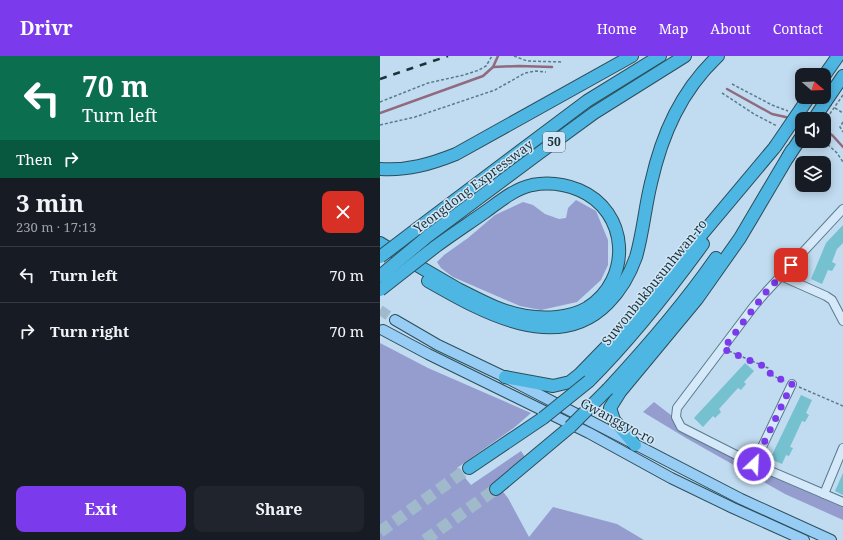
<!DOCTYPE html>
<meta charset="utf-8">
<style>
:root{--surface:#171b24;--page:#20242c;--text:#f1f3f6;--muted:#9ea1a6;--line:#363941;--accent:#7c3aed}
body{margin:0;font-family:"Noto Serif",serif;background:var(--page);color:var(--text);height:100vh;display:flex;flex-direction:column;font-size:15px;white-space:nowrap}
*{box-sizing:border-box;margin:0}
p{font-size:13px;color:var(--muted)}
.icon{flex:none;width:22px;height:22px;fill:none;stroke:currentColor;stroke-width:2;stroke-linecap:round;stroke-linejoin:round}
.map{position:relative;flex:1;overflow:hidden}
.sheet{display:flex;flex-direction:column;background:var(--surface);width:380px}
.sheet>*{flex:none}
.hud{background:#0b6e4f;color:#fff;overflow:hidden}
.needle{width:26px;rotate:109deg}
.buttons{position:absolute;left:415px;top:12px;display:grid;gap:8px}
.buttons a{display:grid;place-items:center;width:36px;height:36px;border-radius:8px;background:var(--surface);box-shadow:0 2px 10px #0003;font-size:20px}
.pin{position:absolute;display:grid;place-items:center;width:34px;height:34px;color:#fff;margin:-17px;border-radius:8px;box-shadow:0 2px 6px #0006}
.me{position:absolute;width:44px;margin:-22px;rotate:25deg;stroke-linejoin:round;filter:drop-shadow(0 0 3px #0008)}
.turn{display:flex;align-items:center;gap:14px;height:84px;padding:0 16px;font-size:18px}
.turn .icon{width:52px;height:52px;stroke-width:2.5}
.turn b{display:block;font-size:28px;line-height:34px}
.then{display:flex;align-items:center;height:38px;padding:0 16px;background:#0003;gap:8px;font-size:15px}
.round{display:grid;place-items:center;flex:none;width:42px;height:42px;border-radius:8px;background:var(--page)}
.head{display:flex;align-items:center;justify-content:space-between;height:68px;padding:0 16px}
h1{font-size:24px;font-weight:700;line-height:30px}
.button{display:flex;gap:8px;margin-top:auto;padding:8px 16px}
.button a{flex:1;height:46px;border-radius:8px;background:var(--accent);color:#fff;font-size:16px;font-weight:700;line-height:46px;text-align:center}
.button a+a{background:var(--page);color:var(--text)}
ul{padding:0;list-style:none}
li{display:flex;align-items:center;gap:12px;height:56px;padding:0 16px;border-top:1px solid var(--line)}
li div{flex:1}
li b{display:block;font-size:15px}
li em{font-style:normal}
header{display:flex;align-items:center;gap:24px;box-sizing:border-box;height:56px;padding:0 20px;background:var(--accent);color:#fff}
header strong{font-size:19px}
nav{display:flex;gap:22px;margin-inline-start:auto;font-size:14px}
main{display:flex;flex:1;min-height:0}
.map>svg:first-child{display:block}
.green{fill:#949dce}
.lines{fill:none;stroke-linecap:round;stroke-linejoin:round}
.stream{stroke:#906a7e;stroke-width:2.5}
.building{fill:#75c1d0}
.major-tunnel{stroke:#a0b9cb;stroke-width:10;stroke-dasharray:10 5;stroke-linecap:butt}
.highway-tunnel{stroke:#a0b9cb;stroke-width:12;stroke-dasharray:12 6;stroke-linecap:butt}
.minor-casing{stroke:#587c8a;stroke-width:10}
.major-casing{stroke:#2c4e58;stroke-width:12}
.highway-casing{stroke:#2c4e58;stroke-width:14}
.path{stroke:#587c8a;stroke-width:1.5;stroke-dasharray:3 2;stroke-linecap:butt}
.minor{stroke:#d5e9fa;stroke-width:8}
.major{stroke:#97ccf5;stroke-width:10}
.highway{stroke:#4eb6e3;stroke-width:12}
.rail{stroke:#1d3339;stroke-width:2.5;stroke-dasharray:7 7;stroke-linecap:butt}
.highway-bridge-casing{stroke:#2c4e58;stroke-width:14;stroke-linecap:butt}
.highway-bridge{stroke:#4eb6e3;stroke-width:12}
.route{stroke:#7c3aed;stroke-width:7;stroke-dasharray:0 12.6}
.labels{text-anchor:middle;stroke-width:3;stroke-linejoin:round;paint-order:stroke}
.shield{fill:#d1e6f7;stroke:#536972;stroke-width:1}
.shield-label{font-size:12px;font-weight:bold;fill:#1d3339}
.street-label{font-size:13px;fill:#1d3339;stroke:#d1e6f7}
</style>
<header>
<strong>Drivr</strong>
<nav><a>Home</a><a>Map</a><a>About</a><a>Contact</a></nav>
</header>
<main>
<section class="sheet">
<div class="hud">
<div class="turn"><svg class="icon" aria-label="left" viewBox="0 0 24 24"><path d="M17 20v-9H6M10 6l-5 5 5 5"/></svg><div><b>70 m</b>Turn left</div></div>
<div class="then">Then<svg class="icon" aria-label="right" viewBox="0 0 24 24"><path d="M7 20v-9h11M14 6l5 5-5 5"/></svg></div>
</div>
<div class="head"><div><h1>3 min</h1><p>230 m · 17:13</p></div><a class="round" style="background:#d93025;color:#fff"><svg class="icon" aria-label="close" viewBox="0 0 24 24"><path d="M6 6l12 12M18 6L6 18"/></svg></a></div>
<ul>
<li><svg class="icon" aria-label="left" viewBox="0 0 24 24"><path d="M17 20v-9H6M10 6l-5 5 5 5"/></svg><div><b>Turn left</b></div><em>70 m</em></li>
<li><svg class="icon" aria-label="right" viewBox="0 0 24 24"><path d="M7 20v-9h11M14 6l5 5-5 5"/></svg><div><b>Turn right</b></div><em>70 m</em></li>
</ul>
<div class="button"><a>Exit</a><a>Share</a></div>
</section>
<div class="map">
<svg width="463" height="484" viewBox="0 0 463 484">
<rect width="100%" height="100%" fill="#c1dbf0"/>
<g class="green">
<path d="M196,144L216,155L228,184V209L221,224L197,246L161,254L140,250L73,221L61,212L57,206L64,199L88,182L115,159L143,146L153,149L165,158L179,163L186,162L188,152Z"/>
<path d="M0,287L48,312L151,357L135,371L77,412L91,429L141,395L147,404L131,416L115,426L128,442L149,481L173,451L237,468L264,484H0Z"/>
<path d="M274,346L309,373L463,449V464L405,438L306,382L263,356Z"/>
</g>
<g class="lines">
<g class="stream">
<path d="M113,11L139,10L172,11"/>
<path d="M347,33L392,58L410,62"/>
<path d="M0,57L103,20L113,11L118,0"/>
<path d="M444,73L453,80L463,91"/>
</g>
</g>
<g class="building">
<path d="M463,169V187L457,193L452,206L456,208L452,215L448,214L442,228L431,223L446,187Z"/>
<path d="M365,307L374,315L364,326L366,328L361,334L358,332L339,353L341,356L335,362L333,360L323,371L314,362Z"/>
<path d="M421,339L432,344L426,357L429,359L425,366L422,365L410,391L413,392L409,400L406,399L402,408L390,403Z"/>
<path d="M463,417V439L455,435Z"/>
</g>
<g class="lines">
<path class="major-tunnel" d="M0,254L15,264"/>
<g class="highway-tunnel">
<path d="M0,476L89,412"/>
<path d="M45,484L116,433"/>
</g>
<g class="minor-casing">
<g id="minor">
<path d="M463,153L386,236L374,250L297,352L296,361L301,371L374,408L463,446"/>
<path d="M401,220L446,240L452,244L463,265"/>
<path d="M374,408L412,328"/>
<path d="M444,438L463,392"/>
</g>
</g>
<g class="major-casing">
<g id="major">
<path d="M15,264L58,289L125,321L361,443L451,484"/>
<path d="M3,274L48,298L209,377L291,422L353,452L424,484"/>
</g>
</g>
<g class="highway-casing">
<g id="highway">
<path d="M444,20L458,0"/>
<path d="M446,45L463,20"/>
<path d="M408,101L422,80"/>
<path d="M0,113C27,115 51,108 76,98L252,0"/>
<path d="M38,172L207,45L280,0"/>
<path d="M48,180L158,98L214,57L305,0"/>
<path d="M0,187C26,203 52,218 78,233C100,244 121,256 146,260C165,263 190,262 207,252C253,223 249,155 199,134C184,128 168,126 152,129C134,133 119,146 105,156C88,168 71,179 55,191"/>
<path d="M48,225C99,254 176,300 228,247C241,234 250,218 256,201C263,177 265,151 271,127C282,78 301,35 338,0"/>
<path d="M125,321L173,330L190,326L200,318L235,282L395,91"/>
<path d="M209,325C251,283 288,236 323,188"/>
<path d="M228,333C266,292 304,248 336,202"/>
<path d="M255,389L234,364L230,352L240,336L317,243L360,182L412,94"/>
<path d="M89,412L163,362"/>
<path d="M116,433L190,371"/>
</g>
</g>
<g class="path">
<path d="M134,0L147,5L183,6"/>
<path d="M352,28L392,49L408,55"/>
<path d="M342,37L374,58L397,70"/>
<path d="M0,46L48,27L84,19L99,14L106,10L112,0"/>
<path d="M455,52L463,57"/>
<path d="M447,62L463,39"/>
<path d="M463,66L460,71L463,76"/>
<path d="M0,69L35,61L115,34L145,17L156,15L166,16"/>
<path d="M444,85L457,97L463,106"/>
<path d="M349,295L388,312L391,319L405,325"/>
<path d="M419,331L463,350"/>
</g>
<use href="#minor" class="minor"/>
<use href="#major" class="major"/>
<use href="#highway" class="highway"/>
<path class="rail" d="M0,23L68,0"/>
<g class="highway-bridge-casing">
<g id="highway-bridge">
<path d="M434,63L446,45"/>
<path d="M395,91L427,44"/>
<path d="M0,201L38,172"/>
<path d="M0,220L48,180"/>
<path d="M0,234L55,191"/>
<path d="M163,362L209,325"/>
<path d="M190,371L228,333"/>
</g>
</g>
<use href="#highway-bridge" class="highway-bridge"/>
</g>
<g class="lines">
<path class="route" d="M374,408L412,328L391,319L388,312L343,293L386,236L411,209"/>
</g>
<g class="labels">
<rect class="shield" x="163" y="76" width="22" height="20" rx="3"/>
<g class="shield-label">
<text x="174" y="90">50</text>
</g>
<g class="street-label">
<text transform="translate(93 130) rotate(-37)" y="5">Yeongdong Expressway</text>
<text transform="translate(274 226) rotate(-51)" y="5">Suwonbukbusunhwan-ro</text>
<text transform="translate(238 365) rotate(28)" y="5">Gwanggyo-ro</text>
</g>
</g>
</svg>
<div class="buttons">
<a><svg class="needle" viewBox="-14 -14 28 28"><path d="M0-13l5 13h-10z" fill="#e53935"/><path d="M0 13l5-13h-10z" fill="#9ea1a6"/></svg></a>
<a><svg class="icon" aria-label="sound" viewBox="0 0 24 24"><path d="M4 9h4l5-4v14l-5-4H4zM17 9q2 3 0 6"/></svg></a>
<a><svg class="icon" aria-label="layers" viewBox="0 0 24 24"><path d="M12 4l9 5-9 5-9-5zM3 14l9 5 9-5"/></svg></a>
</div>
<div class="pin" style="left:411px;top:209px;background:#d93025"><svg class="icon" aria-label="arrive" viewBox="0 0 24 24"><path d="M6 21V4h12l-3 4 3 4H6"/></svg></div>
<svg class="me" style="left:374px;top:408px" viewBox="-20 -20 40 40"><circle r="17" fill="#7c3aed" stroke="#fff" stroke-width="3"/><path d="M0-11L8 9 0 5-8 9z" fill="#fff"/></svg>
</div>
</main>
